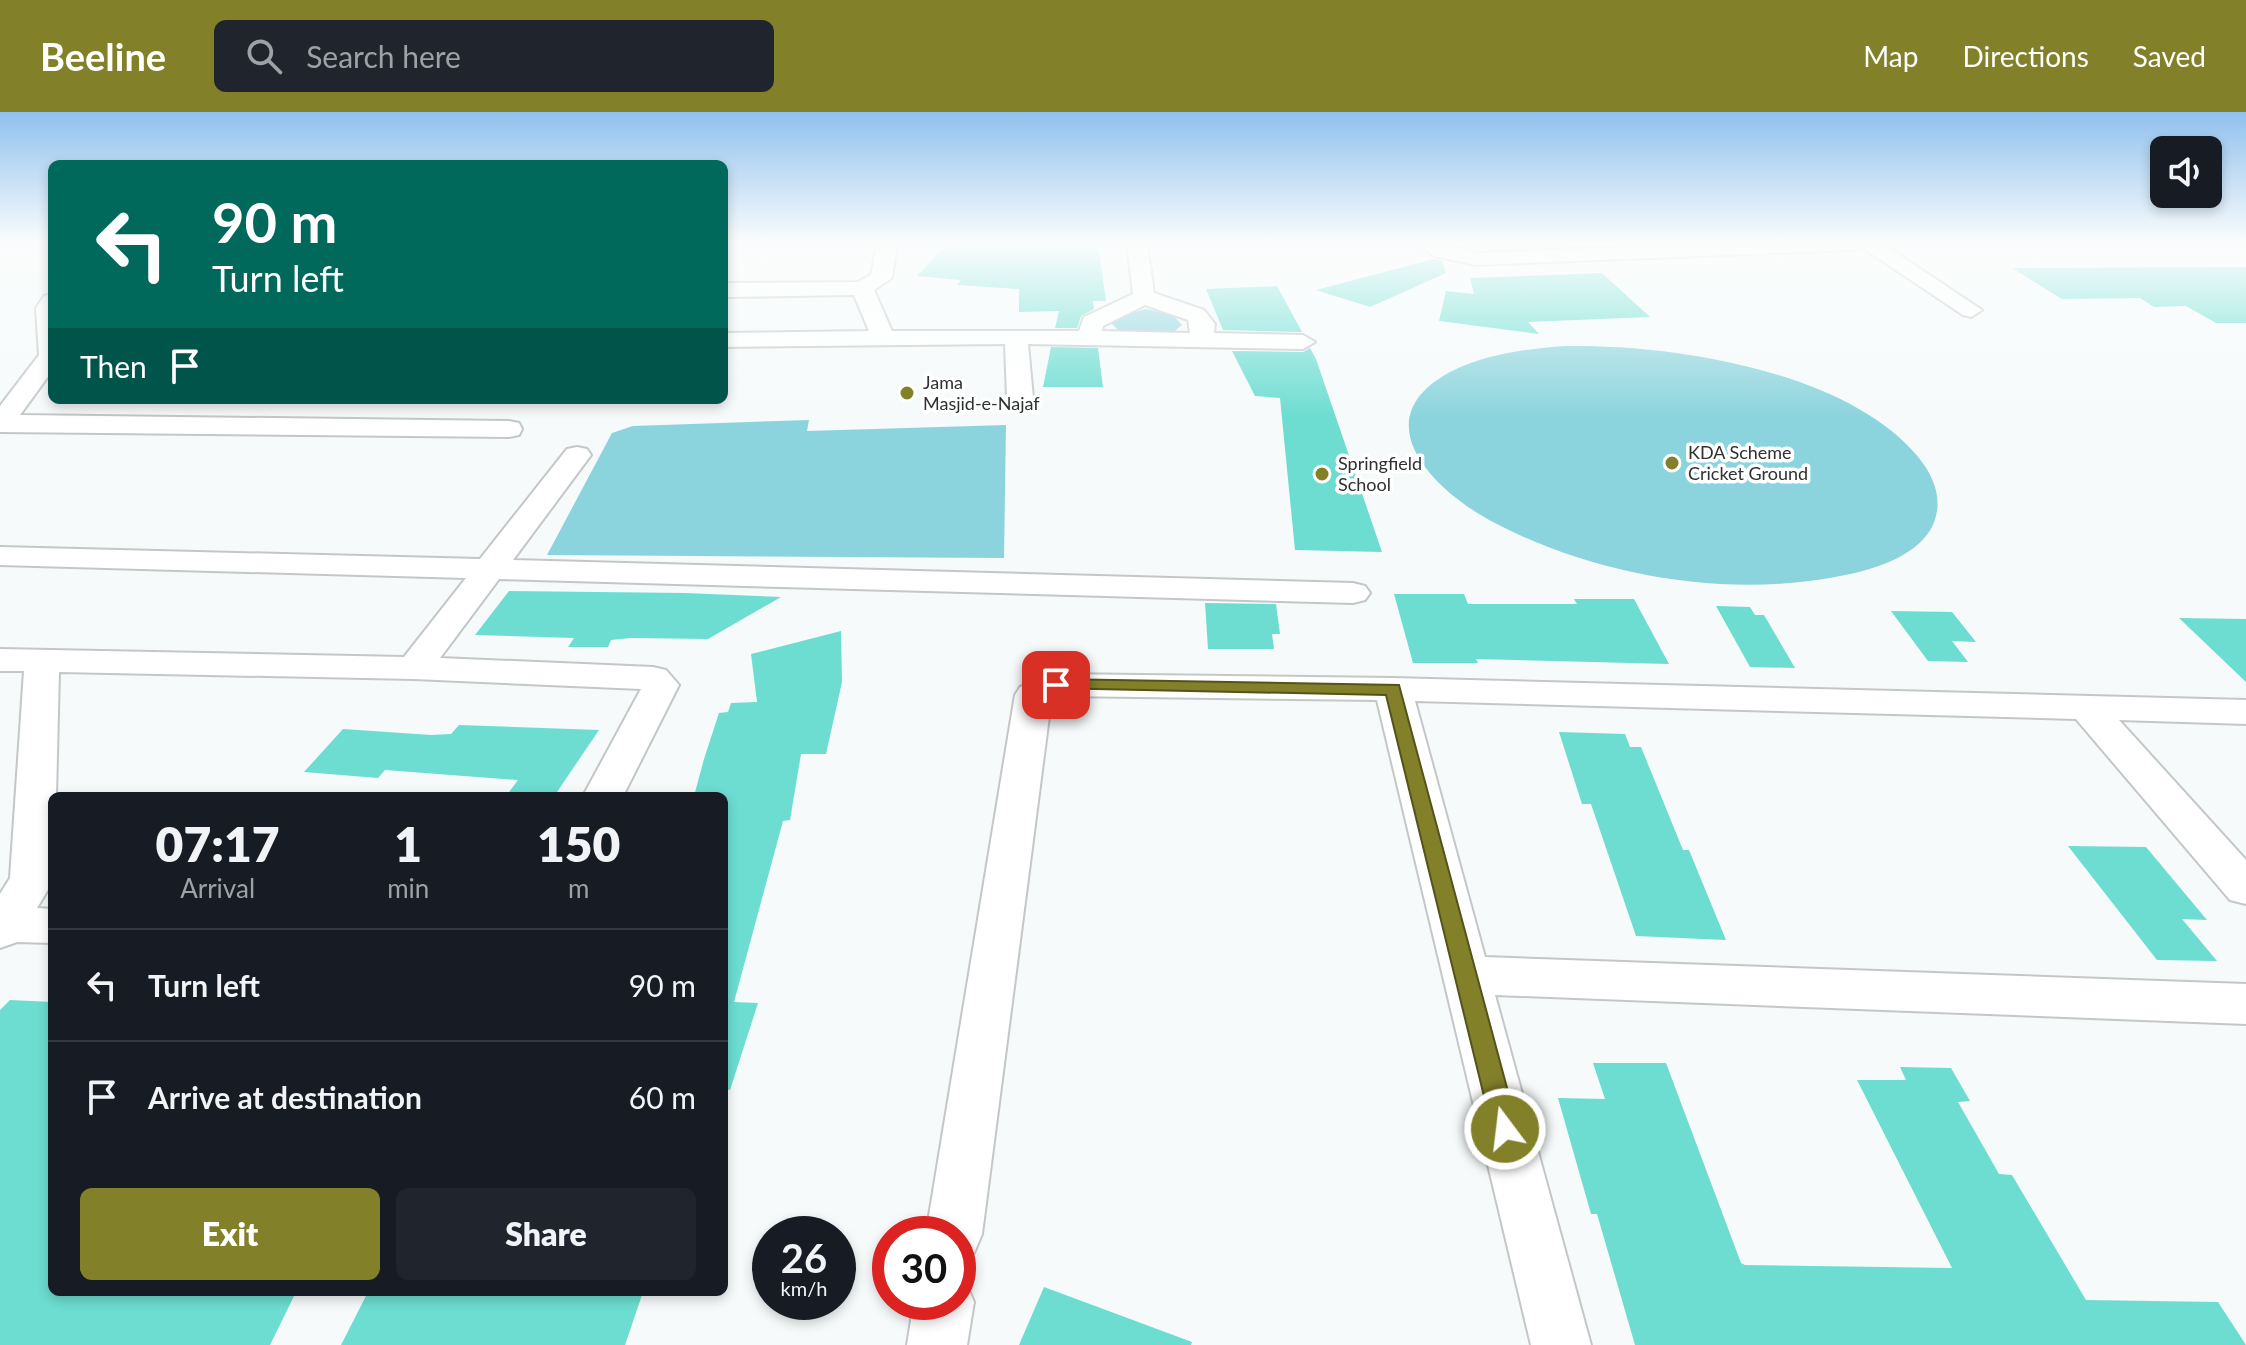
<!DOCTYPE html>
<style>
:root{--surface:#171b24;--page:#20242c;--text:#f1f3f6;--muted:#9ea1a6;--line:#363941;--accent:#828029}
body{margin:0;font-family:Lato,sans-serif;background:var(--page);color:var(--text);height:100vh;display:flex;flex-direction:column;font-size:30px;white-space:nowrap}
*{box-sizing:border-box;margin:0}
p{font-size:26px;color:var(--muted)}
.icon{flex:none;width:44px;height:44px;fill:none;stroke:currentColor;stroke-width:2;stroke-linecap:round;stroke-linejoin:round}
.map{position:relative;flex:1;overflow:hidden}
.details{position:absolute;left:48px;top:680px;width:680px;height:504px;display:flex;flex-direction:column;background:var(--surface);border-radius:12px;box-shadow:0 4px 12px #0003}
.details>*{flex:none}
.banner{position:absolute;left:48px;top:48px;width:680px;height:244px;border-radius:12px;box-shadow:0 4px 12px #0003;background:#00695c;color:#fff;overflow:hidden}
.controls{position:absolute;left:2150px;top:24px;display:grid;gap:16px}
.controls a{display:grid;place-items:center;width:72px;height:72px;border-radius:12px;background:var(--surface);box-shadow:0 4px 12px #0003;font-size:40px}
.speed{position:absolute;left:752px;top:1104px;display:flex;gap:16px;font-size:40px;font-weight:700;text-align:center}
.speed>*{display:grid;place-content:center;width:104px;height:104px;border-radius:50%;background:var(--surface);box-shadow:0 4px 12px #0003;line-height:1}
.speed small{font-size:20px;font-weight:400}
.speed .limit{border:12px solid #d22;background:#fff;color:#111}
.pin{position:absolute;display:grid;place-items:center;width:68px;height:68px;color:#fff;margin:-34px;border-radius:16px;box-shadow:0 4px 12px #0006}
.me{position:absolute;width:88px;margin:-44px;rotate:345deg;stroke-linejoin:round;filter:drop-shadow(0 0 6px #0008)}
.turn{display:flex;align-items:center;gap:28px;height:168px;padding:0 32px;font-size:36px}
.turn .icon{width:104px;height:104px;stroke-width:2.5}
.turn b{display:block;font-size:56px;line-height:68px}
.then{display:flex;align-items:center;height:76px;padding:0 32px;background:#0003;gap:16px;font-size:30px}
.eta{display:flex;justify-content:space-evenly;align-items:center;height:136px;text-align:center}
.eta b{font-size:48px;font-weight:800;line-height:56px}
.action{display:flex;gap:16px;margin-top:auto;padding:16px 32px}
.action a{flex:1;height:92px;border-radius:12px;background:var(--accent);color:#fff;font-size:32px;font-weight:800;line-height:92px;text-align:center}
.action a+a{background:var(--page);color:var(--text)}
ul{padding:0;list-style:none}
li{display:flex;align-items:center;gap:24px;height:112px;padding:0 32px;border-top:2px solid var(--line)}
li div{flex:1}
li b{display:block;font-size:30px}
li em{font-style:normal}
header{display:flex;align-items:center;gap:48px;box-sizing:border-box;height:112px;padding:0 40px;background:var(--accent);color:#fff}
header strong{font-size:38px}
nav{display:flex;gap:44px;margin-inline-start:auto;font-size:28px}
.search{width:560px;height:72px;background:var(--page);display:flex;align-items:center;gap:20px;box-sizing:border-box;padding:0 28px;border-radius:12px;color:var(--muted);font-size:30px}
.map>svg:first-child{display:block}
.green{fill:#8cd4dd}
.building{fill:#6dddd1}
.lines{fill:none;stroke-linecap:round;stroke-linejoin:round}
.minor-casing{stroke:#c4c7c8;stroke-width:4}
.minor{fill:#fff;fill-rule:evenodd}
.route{fill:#828029;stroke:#54531b;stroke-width:2}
.poi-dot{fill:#828029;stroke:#fff;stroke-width:3}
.labels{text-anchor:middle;stroke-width:7;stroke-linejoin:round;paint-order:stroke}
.far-poi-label{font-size:18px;fill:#2f3030;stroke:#fff;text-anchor:start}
</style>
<header>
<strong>Beeline</strong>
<div class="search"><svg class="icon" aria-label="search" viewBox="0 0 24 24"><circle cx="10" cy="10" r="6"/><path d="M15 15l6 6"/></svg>Search here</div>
<nav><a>Map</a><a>Directions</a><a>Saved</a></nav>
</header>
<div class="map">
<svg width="2246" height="1233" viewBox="0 0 2246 1233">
<rect width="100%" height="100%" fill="#f6fafb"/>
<g class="green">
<path d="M1145,197L1172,202L1182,213L1172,221L1120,220L1111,211L1113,207Z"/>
<path d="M1565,234C1671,232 1847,258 1919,346C1935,366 1944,390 1932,415C1915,447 1868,459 1835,465C1724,486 1594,463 1495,411C1437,381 1360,309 1450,260C1485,242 1526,237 1565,234Z"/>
<path d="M809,308L807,319L1006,313L1004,446L547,443L612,321L633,314Z"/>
</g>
<g class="building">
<path d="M947,132H1098L1106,189H1093L1094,197L1081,204L1077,216H1055L1059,199L1019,200V177L957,173L961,168L917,164Z"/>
<path d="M1434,147L1442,149L1446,161L1370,195L1316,178Z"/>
<path d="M2246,155V211H2216L2186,194L2154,195L2140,186L2062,187L2012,156Z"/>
<path d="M1602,161L1650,205L1528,210L1539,222L1439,209L1446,179L1474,182L1470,166Z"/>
<path d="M1277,174L1302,220L1223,218L1206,177Z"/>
<path d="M1051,235L1098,236L1103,275H1043Z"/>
<path d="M1310,236L1316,247L1382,440L1295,438L1280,286L1255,284L1232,239L1303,240Z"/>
<path d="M509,479L685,481L781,485L708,527L631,526L611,528L608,535H568L574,526L475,523Z"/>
<path d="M1394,482H1464L1468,492H1577L1574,487H1634L1669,552L1476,547L1478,551H1413Z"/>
<path d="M1205,491L1276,492L1280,522H1272L1274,537H1208Z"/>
<path d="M1716,494L1750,495L1755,503H1764L1795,556L1750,555Z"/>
<path d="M1891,499L1952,500L1976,530L1952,529L1968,550L1928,549Z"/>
<path d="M2179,506L2246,507V570Z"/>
<path d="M841,519L842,570L826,642H801L790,708L783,709L734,890L758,891L730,978L724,977V890H728L724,889V684H694L704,647L719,601L728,600L731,591L757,590L751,542Z"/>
<path d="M459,613L599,618L555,683L509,680L518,668L385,658L378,666L304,660L343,617L431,623L451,622Z"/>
<path d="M1559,620L1625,622L1630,635H1641L1683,738H1689L1726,828L1636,824L1591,692H1582Z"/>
<path d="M2068,734L2146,735L2207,808L2182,807L2217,849L2157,848Z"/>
<path d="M10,888L52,890V1180H296L270,1233H0V898Z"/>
<path d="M1593,951H1666L1741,1151L1745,1153L1952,1156L1857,968H1906L1900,955L1951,956L1970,989L1958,990L1999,1062L2012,1063L2086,1188L2218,1190L2246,1233H1635L1597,1102H1591L1558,986L1605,987Z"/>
<path d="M1044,1175L1192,1230L1191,1233H1019Z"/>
<path d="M368,1180H643L625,1233H341Z"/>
</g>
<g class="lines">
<g class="minor-casing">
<g id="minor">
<path d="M877,132H897L892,166L874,178L892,219H1079L1084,205L1133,182L1127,132H1147L1154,181L1204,198L1215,212L1214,221L1303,223L1315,230L1303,237L1028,232L1033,286L1020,294L1007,286L1005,232L724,235V221L869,219L854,183L724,185V171L858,170L871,163ZM1145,193L1188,208L1190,221L1102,219L1103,214Z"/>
<path d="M1419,132H1443L1476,141L1700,132H1883L1982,198L1971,205L1963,203L1860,134L1852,138L1476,153L1434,144Z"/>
<path d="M52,182V259L20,303L509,309L519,311L522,317L519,323L509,325L0,320V294L39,243L36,196L44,184Z"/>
<path d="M577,335L587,337L591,343L513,448L1353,471L1365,474L1370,481L1365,488L1353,491L499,467L440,546L653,555L666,558L679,573L623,684H583L641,577L414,567L59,560L56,684H52V771L37,796L52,797V831L17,830L0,836V782L10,766L24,559H0V537L404,545L466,466L0,453V435L480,447L567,337Z"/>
<path d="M1056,562L1393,566L2246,588V612L2119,608L2246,748V792L2230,788L2076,607L1415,589L1485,845L2246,872V912L1495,883L1591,1233H1531L1377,588L1061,584L1051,589L982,1122L974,1141L958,1147V1122H926L1015,583L1020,575Z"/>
<path d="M958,1166L965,1169L974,1190L967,1233H907L914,1190H958Z"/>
</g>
</g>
<use href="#minor" class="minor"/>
</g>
<linearGradient id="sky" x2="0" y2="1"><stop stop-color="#90c1ed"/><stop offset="0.43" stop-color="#fbfdfd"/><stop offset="1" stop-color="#fbfdfd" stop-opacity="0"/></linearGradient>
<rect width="2246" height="305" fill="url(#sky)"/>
<path class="route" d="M1056,567L1399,573L1518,1017L1514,1025L1505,1029L1496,1025L1492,1017L1386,583L1049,576L1047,573Z"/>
<g class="poi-dot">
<circle cx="907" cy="281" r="8"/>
<circle cx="1672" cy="351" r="8"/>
<circle cx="1322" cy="362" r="8"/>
</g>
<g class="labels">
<g class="far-poi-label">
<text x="923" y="277">Jama<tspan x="923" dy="21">Masjid-e-Najaf</tspan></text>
<text x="1688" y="347">KDA Scheme<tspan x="1688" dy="21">Cricket Ground</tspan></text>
<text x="1338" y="358">Springfield<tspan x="1338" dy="21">School</tspan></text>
</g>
</g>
</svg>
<div class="controls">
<a><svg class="icon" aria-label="sound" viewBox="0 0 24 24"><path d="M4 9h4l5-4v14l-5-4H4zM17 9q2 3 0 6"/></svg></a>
</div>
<div class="speed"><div>26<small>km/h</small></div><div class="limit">30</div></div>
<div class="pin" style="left:1056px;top:573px;background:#d93025"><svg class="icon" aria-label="arrive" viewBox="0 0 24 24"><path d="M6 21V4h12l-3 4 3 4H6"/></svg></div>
<svg class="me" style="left:1505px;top:1017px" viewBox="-20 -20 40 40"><circle r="17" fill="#828029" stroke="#fff" stroke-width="3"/><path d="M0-11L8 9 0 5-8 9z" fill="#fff"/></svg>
<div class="banner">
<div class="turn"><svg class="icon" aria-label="left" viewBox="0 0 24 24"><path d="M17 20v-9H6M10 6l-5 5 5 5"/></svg><div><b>90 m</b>Turn left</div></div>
<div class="then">Then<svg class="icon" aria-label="arrive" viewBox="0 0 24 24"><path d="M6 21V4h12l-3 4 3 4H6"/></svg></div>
</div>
<section class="details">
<div class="eta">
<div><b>07:17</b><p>Arrival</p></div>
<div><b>1</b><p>min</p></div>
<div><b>150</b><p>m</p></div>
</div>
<ul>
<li><svg class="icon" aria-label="left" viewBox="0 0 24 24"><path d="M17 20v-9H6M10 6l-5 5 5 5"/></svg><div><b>Turn left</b></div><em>90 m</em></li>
<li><svg class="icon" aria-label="arrive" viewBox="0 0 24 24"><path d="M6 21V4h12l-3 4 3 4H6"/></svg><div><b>Arrive at destination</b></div><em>60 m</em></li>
</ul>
<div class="action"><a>Exit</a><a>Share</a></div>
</section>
</div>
